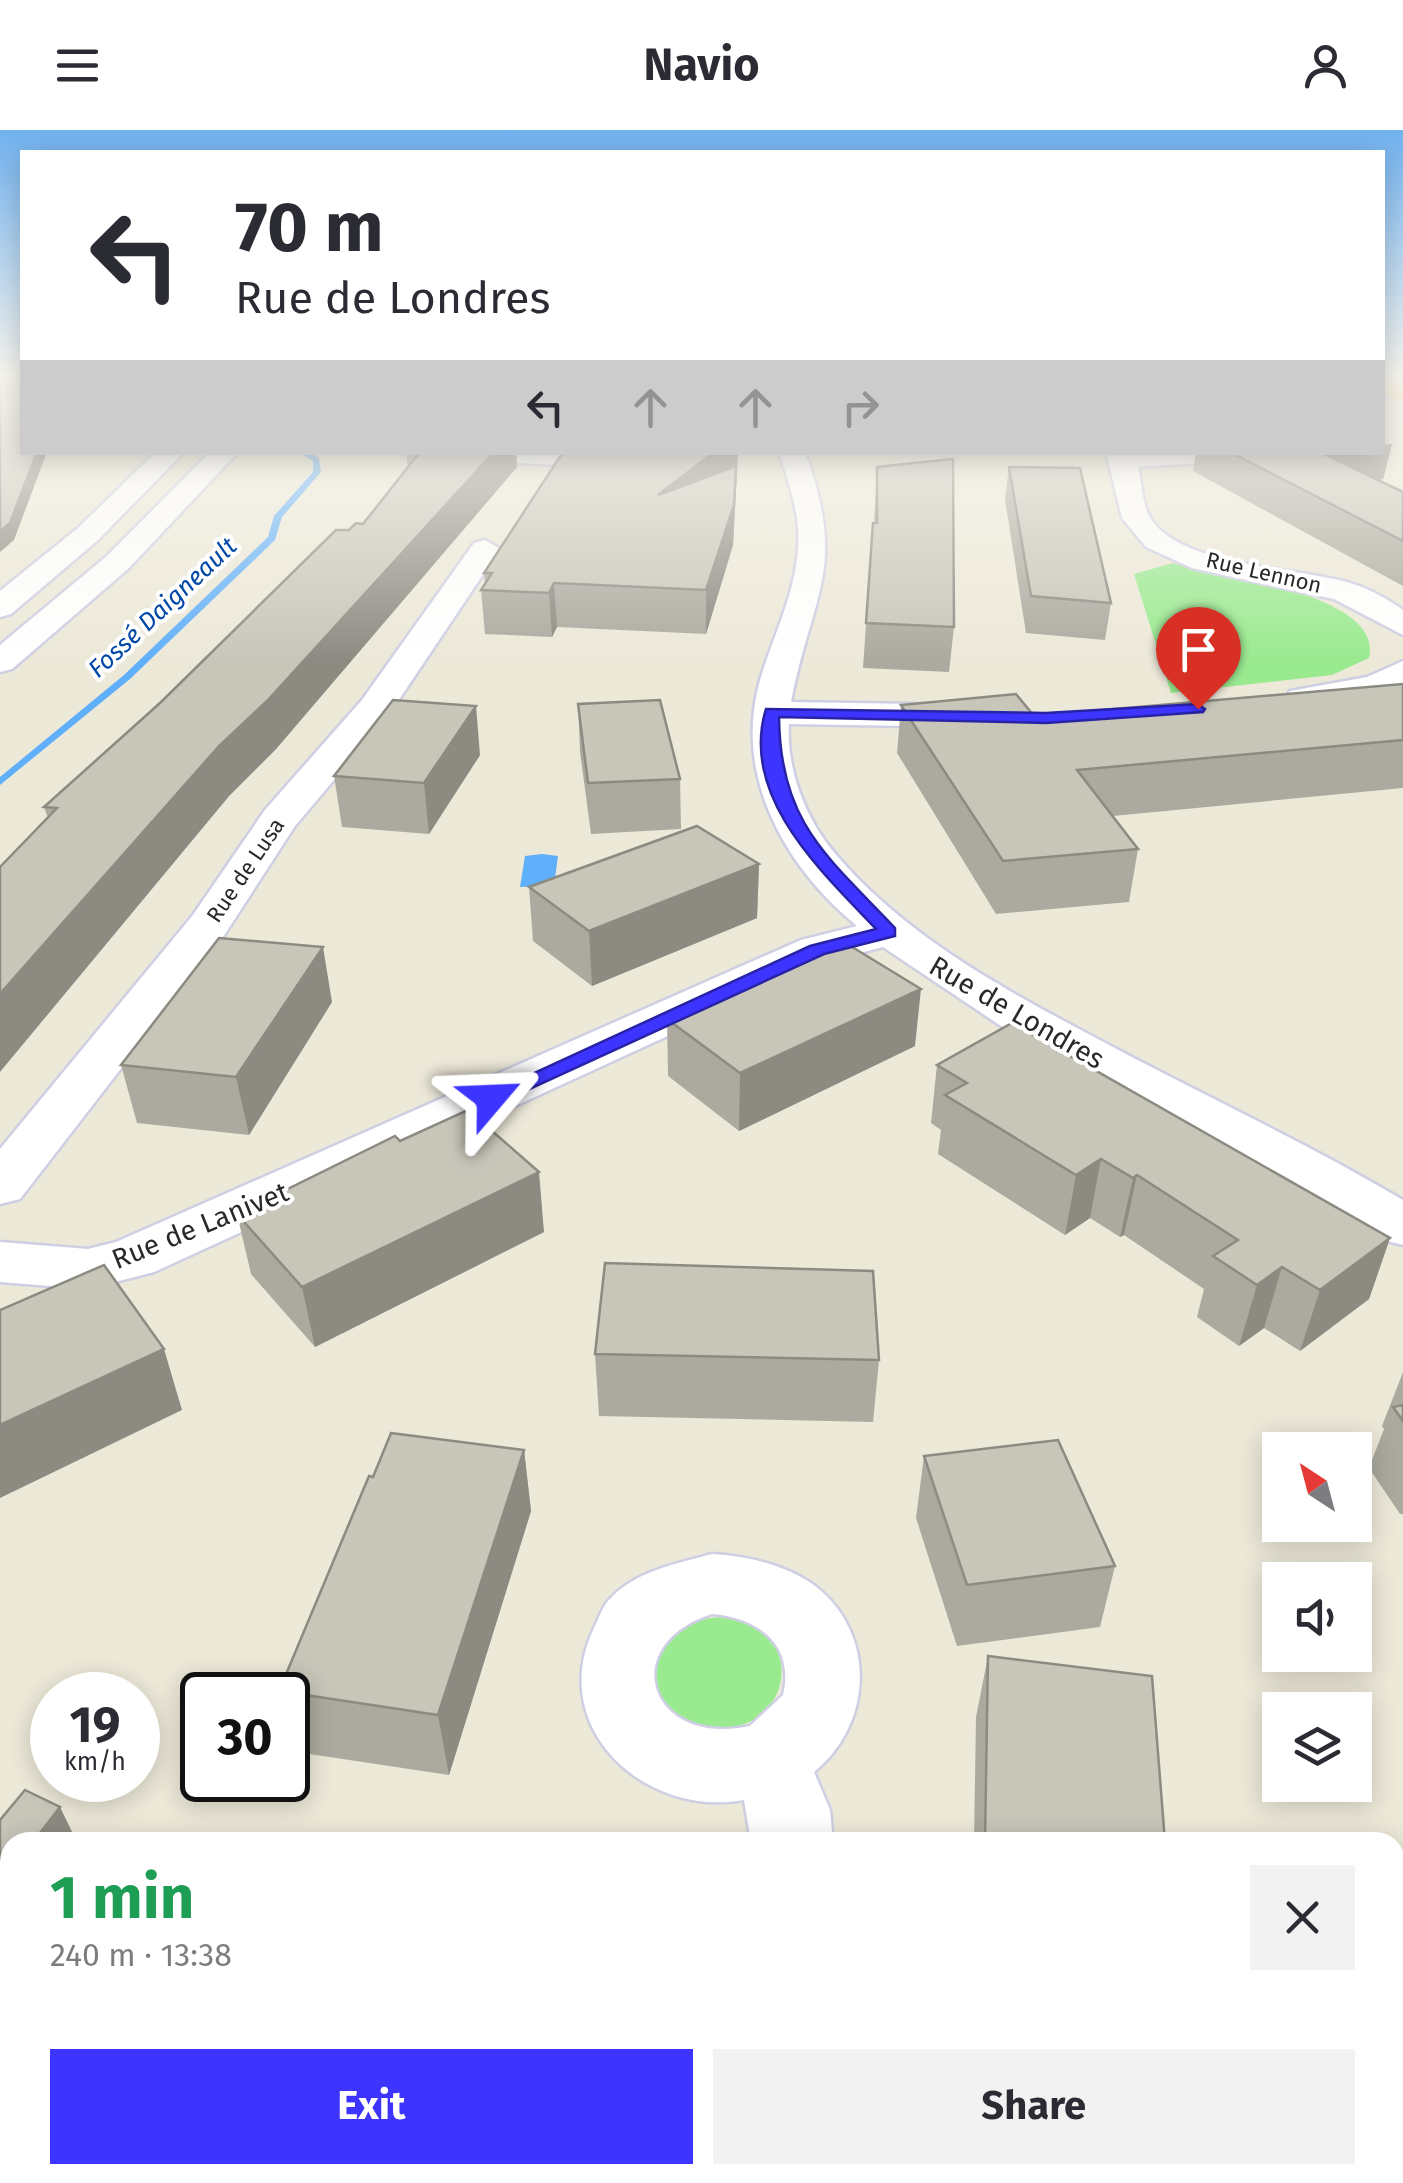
<!DOCTYPE html>
<meta charset="utf-8">
<style>
:root{--surface:#fff;--page:#f2f2f3;--text:#2b2b33;--muted:#7c7c81;--accent:#3d35ff}
body{margin:0;font-family:"Fira Sans",sans-serif;background:var(--page);color:var(--text);height:100vh;display:flex;flex-direction:column;font-size:38px;white-space:nowrap}
*{box-sizing:border-box;margin:0}
p{font-size:32px;color:var(--muted)}
.icon{flex:none;width:55px;height:55px;fill:none;stroke:currentColor;stroke-width:2;stroke-linecap:round;stroke-linejoin:round}
.map{position:relative;flex:1;overflow:hidden}
.side{position:absolute;left:0px;top:1702px;width:1405px;height:352px;display:flex;flex-direction:column;background:var(--surface);border-radius:30px 30px 0 0;box-shadow:0 5px 25px #0003}
.side>*{flex:none}
.banner{position:absolute;left:20px;top:20px;width:1365px;height:305px;border-radius:0px;box-shadow:0 5px 25px #0003;background:#fff;color:var(--text);overflow:hidden}
.needle{width:65px;rotate:324deg}
.controls{position:absolute;left:1262px;top:1302px;display:grid;gap:20px}
.controls a{display:grid;place-items:center;width:110px;height:110px;border-radius:0px;background:var(--surface);box-shadow:0 5px 25px #0003;font-size:50px}
.speed{position:absolute;left:30px;top:1542px;display:flex;gap:20px;font-size:50px;font-weight:700;text-align:center}
.speed>*{display:grid;place-content:center;width:130px;height:130px;border-radius:50%;background:var(--surface);box-shadow:0 5px 25px #0003;line-height:1}
.speed small{font-size:25px;font-weight:400}
.speed .limit{border:5px solid #111;border-radius:15px;background:#fff;color:#111}
.pin{position:absolute;display:grid;place-items:center;width:85px;height:85px;color:#fff;margin:-102px -42px;border-radius:50% 50% 50% 0;rotate:-45deg;box-shadow:0 0 10px #0007}
.pin .icon{rotate:45deg}
.me{position:absolute;width:110px;margin:-55px;rotate:64deg;stroke-linejoin:round;filter:drop-shadow(0 0 8px #0008)}
.turn{display:flex;align-items:center;gap:35px;height:210px;padding:0 50px;font-size:45px}
.turn .icon{width:130px;height:130px;stroke-width:2.5}
.turn b{display:block;font-size:70px;line-height:85px}
.lanes{display:flex;align-items:center;height:95px;padding:0 50px;background:#0003;justify-content:center;gap:50px;direction:ltr}
.lanes .off{opacity:.35}
.round{display:grid;place-items:center;flex:none;width:105px;height:105px;border-radius:0px;background:var(--page)}
.headline{display:flex;align-items:center;justify-content:space-between;height:170px;padding:0 50px}
h1{font-size:60px;font-weight:700;line-height:75px;color:#1e9e55}
.cta{display:flex;gap:20px;margin-top:auto;padding:20px 50px}
.cta a{flex:1;height:115px;border-radius:0px;background:var(--accent);color:#fff;font-size:40px;font-weight:700;line-height:115px;text-align:center}
.cta a+a{background:var(--page);color:var(--text)}
header{display:flex;justify-content:space-between;align-items:center;height:130px;padding:0 50px;background:var(--surface);font-size:45px;font-weight:700}
.map>svg:first-child{display:block}
.green{fill:#9aea90}
.water{fill:#60affb}
.lines{fill:none;stroke-linecap:round;stroke-linejoin:round}
.stream{fill:#60affb;fill-rule:evenodd}
.minor-casing{stroke:#cfcfe4;stroke-width:5}
.secondary-casing{stroke:#cfcfe4;stroke-width:5}
.motorway-casing{stroke:#d0d0d0;stroke-width:5}
.minor{fill:#fff;fill-rule:evenodd}
.secondary{fill:#fff;fill-rule:evenodd}
.motorway{fill:#ffc453;fill-rule:evenodd}
.wall{fill:#acaa9f}
.shaded-wall{fill:#8c8b82}
.building{fill:#c8c6b9;stroke:#8c8b82;stroke-width:2.5}
.route{fill:#3d35ff;stroke:#2822a6;stroke-width:2.5}
.labels{text-anchor:middle;stroke-width:8;stroke-linejoin:round;paint-order:stroke}
.far-street-label{font-size:22px;fill:#292929;stroke:#fff}
.far-water-label{font-size:25px;font-style:italic;fill:#0048a7;stroke:#fff}
.street-label{font-size:28px;fill:#292929;stroke:#fff}
</style>
<header><svg class="icon" aria-label="menu" viewBox="0 0 24 24"><path d="M4 6h16M4 12h16M4 18h16"/></svg>Navio<svg class="icon" aria-label="person" viewBox="0 0 24 24"><circle cx="12" cy="8" r="4"/><path d="M4 21q1-7 8-7t8 7"/></svg></header>
<div class="map">
<svg width="1403" height="2053" viewBox="0 0 1403 2053">
<rect width="100%" height="100%" fill="#ede9d9"/>
<g class="green">
<path d="M1173,433C1217,445 1385,464 1369,528L1332,545L1171,563L1134,444Z"/>
<path d="M723,1487C809,1493 796,1605 712,1598C632,1591 641,1488 723,1487Z"/>
</g>
<path class="water" d="M542,724L558,726L554,756L520,757L525,726Z"/>
<g class="lines">
<path class="stream" d="M299,322H308L319,328L321,342L282,387L275,410L130,549L0,655V647L124,545L268,407L274,386L313,342V331Z"/>
<g class="minor-casing">
<g id="minor">
<path d="M444,322H709L696,330L597,337L457,330Z"/>
<path d="M779,322H805C848,440 812,462 791,572L973,575L986,578L991,586L986,594L973,597L789,594C786,641 807,692 838,727C903,802 992,853 1079,899C1186,957 1298,1008 1403,1070V1115L1383,1110L1010,902L883,817L833,830L154,1142L88,1159L0,1152V1112L88,1119L116,1112L801,810L857,796C784,736 733,645 760,550C773,507 795,464 798,419C801,386 789,354 779,322Z"/>
<path d="M1106,322H1258L1245,330L1138,337C1142,353 1142,375 1151,389C1181,436 1297,438 1347,452C1368,458 1386,468 1403,480V505L1334,469L1192,438L1146,417L1122,388Z"/>
<path d="M485,410L500,419L388,586L295,696L225,804L20,1069L0,1074V1019L193,785L265,680L362,570L474,413Z"/>
<path d="M1403,531V556L1377,567L1303,580L1290,577L1285,569L1290,561L1367,547Z"/>
<path d="M712,1424C748,1426 792,1436 820,1460C877,1509 871,1596 814,1642L830,1680L833,1712H751L744,1670C645,1688 546,1598 594,1498C598,1490 602,1478 608,1471C634,1441 676,1434 712,1424ZM712,1484C758,1488 795,1514 783,1565L750,1596C649,1618 615,1515 712,1484Z"/>
<path d="M642,2045H740L737,2053H639Z"/>
</g>
</g>
<g class="secondary-casing">
<g id="secondary">
<path d="M156,322H184L98,410L11,484L0,487V461L78,398Z"/>
<path d="M210,322H238L129,438L12,539L0,542V515L107,426Z"/>
</g>
</g>
<g class="motorway-casing">
<path id="motorway" d="M1382,249L1403,256V271L1382,264Z"/>
</g>
<use href="#minor" class="minor"/>
<use href="#secondary" class="secondary"/>
<use href="#motorway" class="motorway"/>
</g>
<g class="wall">
<path d="M1392,314L1383,349L1378,350L1403,362V456L1193,341L1196,322H1382Z"/>
<path d="M406,322H516L517,337L276,619L230,665L48,688L44,677L349,400L363,394L408,337Z"/>
<path d="M563,322H738L733,415L706,504L557,497L552,507L485,504L481,460L485,454L484,443Z"/>
<path d="M877,337L954,497L949,542L863,538L873,393H874Z"/>
<path d="M1009,337L1111,473L1105,510L1026,503L1005,369Z"/>
<path d="M1403,554V658L1113,686L1138,719L1129,772L996,784L897,623L901,575L1034,586Z"/>
<path d="M578,574L680,649L681,699L591,704L580,622Z"/>
<path d="M480,625L429,704L342,697L334,646Z"/>
<path d="M759,734L757,788L592,856L533,811L529,757Z"/>
<path d="M719,859L915,916L739,1001L668,946L667,889L719,866Z"/>
<path d="M332,872L249,1005L137,993L121,935Z"/>
<path d="M937,935L1390,1108L1369,1169L1300,1221L1264,1198L1239,1216L1197,1187L1204,1159L1124,1105L1120,1107L1090,1088L1065,1105L938,1024L941,1000L931,993Z"/>
<path d="M237,1084L544,1102L315,1217L251,1144Z"/>
<path d="M595,1224L879,1230L873,1292L599,1286Z"/>
<path d="M1403,1242V1384H1400L1369,1338L1384,1299L1382,1296Z"/>
<path d="M524,1320L531,1381L449,1645L296,1622L288,1591V1565H280L279,1561L373,1347Z"/>
<path d="M924,1326L1115,1436L1100,1497L957,1516L916,1388Z"/>
<path d="M988,1526L1165,1712H974L976,1587Z"/>
</g>
<g class="shaded-wall">
<path d="M1392,314L1383,349L1312,357L1320,322H1382V315Z"/>
<path d="M37,322H47L14,410L0,422V401Z"/>
<path d="M494,322H516L517,337L276,619L230,665L0,942V864L220,615Z"/>
<path d="M714,322H738L733,415L706,504V460L658,365Z"/>
<path d="M554,453L557,497L552,507L549,463Z"/>
<path d="M476,576L480,625L429,704L424,653Z"/>
<path d="M759,734L757,788L592,856L589,801Z"/>
<path d="M323,817L332,872L249,1005L236,947Z"/>
<path d="M921,859L915,916L739,1001L740,943Z"/>
<path d="M1101,1029L1090,1088L1065,1105L1076,1045Z"/>
<path d="M539,1042L544,1102L315,1217L302,1157Z"/>
<path d="M1137,1045L1124,1105L1120,1107L1133,1048Z"/>
<path d="M1390,1108L1369,1169L1300,1221L1320,1160Z"/>
<path d="M1282,1137L1264,1198L1239,1216L1257,1155Z"/>
<path d="M164,1219L182,1280L0,1368V1295Z"/>
<path d="M524,1320L531,1381L449,1645L438,1585Z"/>
<path d="M60,1677L77,1712H33Z"/>
<path d="M10,1847V1948L0,1962V1860Z"/>
<path d="M462,2045H501L496,2053H458Z"/>
</g>
<g class="building">
<path d="M0,244H22V322H37L10,393L0,401Z"/>
<path d="M420,322H494L267,571L220,615L0,864V737L57,678L44,677L160,573L336,400H349L356,393L363,394Z"/>
<path d="M563,322H714L658,365L736,336L734,375L706,460L554,453L549,463L481,460L492,443H484Z"/>
<path d="M1230,322H1320L1403,362V411Z"/>
<path d="M953,329L954,497L866,493L873,393H877V337Z"/>
<path d="M1009,337L1080,338L1111,473L1031,466Z"/>
<path d="M1403,554V610L1077,640L1138,719L1003,731L901,575L1016,564L1034,586Z"/>
<path d="M393,570L476,576L424,653L334,646Z"/>
<path d="M660,570L680,649L588,653L578,574Z"/>
<path d="M697,696L759,734L589,801L529,757Z"/>
<path d="M219,808L323,817L236,947L121,935Z"/>
<path d="M844,812L921,859L740,943L667,889L725,864L719,859L784,831L790,835Z"/>
<path d="M1012,893L1390,1108L1320,1160L1282,1137L1257,1155L1213,1126L1238,1110L1137,1045L1133,1048L1101,1029L1076,1045L945,965L967,953L937,935Z"/>
<path d="M468,980L539,1042L302,1157L237,1084L395,1006L400,1011Z"/>
<path d="M605,1133L873,1141L879,1230L595,1224Z"/>
<path d="M104,1135L164,1219L0,1295V1180Z"/>
<path d="M1403,1275V1291L1393,1277Z"/>
<path d="M391,1303L524,1320L438,1585L279,1561L369,1346L373,1347Z"/>
<path d="M1058,1310L1115,1436L967,1455L924,1326Z"/>
<path d="M988,1526L1152,1546L1165,1712H985Z"/>
<path d="M25,1660L60,1677L33,1712H10V1847L0,1860V1690Z"/>
<path d="M213,2045H462L458,2053H208Z"/>
</g>
<linearGradient id="sky" x2="0" y2="1"><stop stop-color="#71b2f0"/><stop offset="0.46" stop-color="#f7f5ee"/><stop offset="1" stop-color="#f7f5ee" stop-opacity="0"/></linearGradient>
<rect width="1403" height="532" fill="url(#sky)"/>
<path class="route" d="M1198,574L1205,579L1203,582L1046,593L779,587C780,693 827,726 895,798V806L824,824L499,973L491,975L480,968L810,816L876,799C823,743 739,667 766,579L1046,583Z"/>
<g class="labels">
<g class="far-street-label">
<text transform="translate(1264 442) rotate(13)" y="8">Rue Lennon</text>
<text transform="translate(245 740) rotate(-56)" y="8">Rue de Lusa</text>
</g>
<g class="far-water-label">
<text transform="translate(162 477) rotate(-43)" y="9">Fossé Daigneault</text>
</g>
<g class="street-label">
<text transform="translate(1017 882) rotate(30)" y="10">Rue de Londres</text>
<text transform="translate(200 1095) rotate(-22)" y="10">Rue de Lanivet</text>
</g>
</g>
</svg>
<div class="controls">
<a><svg class="needle" viewBox="-14 -14 28 28"><path d="M0-13l5 13h-10z" fill="#e53935"/><path d="M0 13l5-13h-10z" fill="#7c7c81"/></svg></a>
<a><svg class="icon" aria-label="sound" viewBox="0 0 24 24"><path d="M4 9h4l5-4v14l-5-4H4zM17 9q2 3 0 6"/></svg></a>
<a><svg class="icon" aria-label="layers" viewBox="0 0 24 24"><path d="M12 4l9 5-9 5-9-5zM3 14l9 5 9-5"/></svg></a>
</div>
<div class="speed"><div>19<small>km/h</small></div><div class="limit">30</div></div>
<div class="pin" style="left:1198px;top:579px;background:#d93025"><svg class="icon" aria-label="arrive" viewBox="0 0 24 24"><path d="M6 21V4h12l-3 4 3 4H6"/></svg></div>
<svg class="me" style="left:491px;top:968px" viewBox="-20 -20 40 40"><path d="M0-17L14 15 0 8-14 15z" fill="#3d35ff" stroke="#fff" stroke-width="4"/></svg>
<div class="banner">
<div class="turn"><svg class="icon" aria-label="left" viewBox="0 0 24 24"><path d="M17 20v-9H6M10 6l-5 5 5 5"/></svg><div><b>70 m</b>Rue de Londres</div></div>
<div class="lanes"><svg class="icon" aria-label="left" viewBox="0 0 24 24"><path d="M17 20v-9H6M10 6l-5 5 5 5"/></svg><svg class="icon off" aria-label="ahead" viewBox="0 0 24 24"><path d="M12 20V5M6 11l6-6 6 6"/></svg><svg class="icon off" aria-label="ahead" viewBox="0 0 24 24"><path d="M12 20V5M6 11l6-6 6 6"/></svg><svg class="icon off" aria-label="right" viewBox="0 0 24 24"><path d="M7 20v-9h11M14 6l5 5-5 5"/></svg></div>
</div>
<section class="side">
<div class="headline"><div><h1>1 min</h1><p>240 m · 13:38</p></div><a class="round"><svg class="icon" aria-label="close" viewBox="0 0 24 24"><path d="M6 6l12 12M18 6L6 18"/></svg></a></div>
<div class="cta"><a>Exit</a><a>Share</a></div>
</section>
</div>
